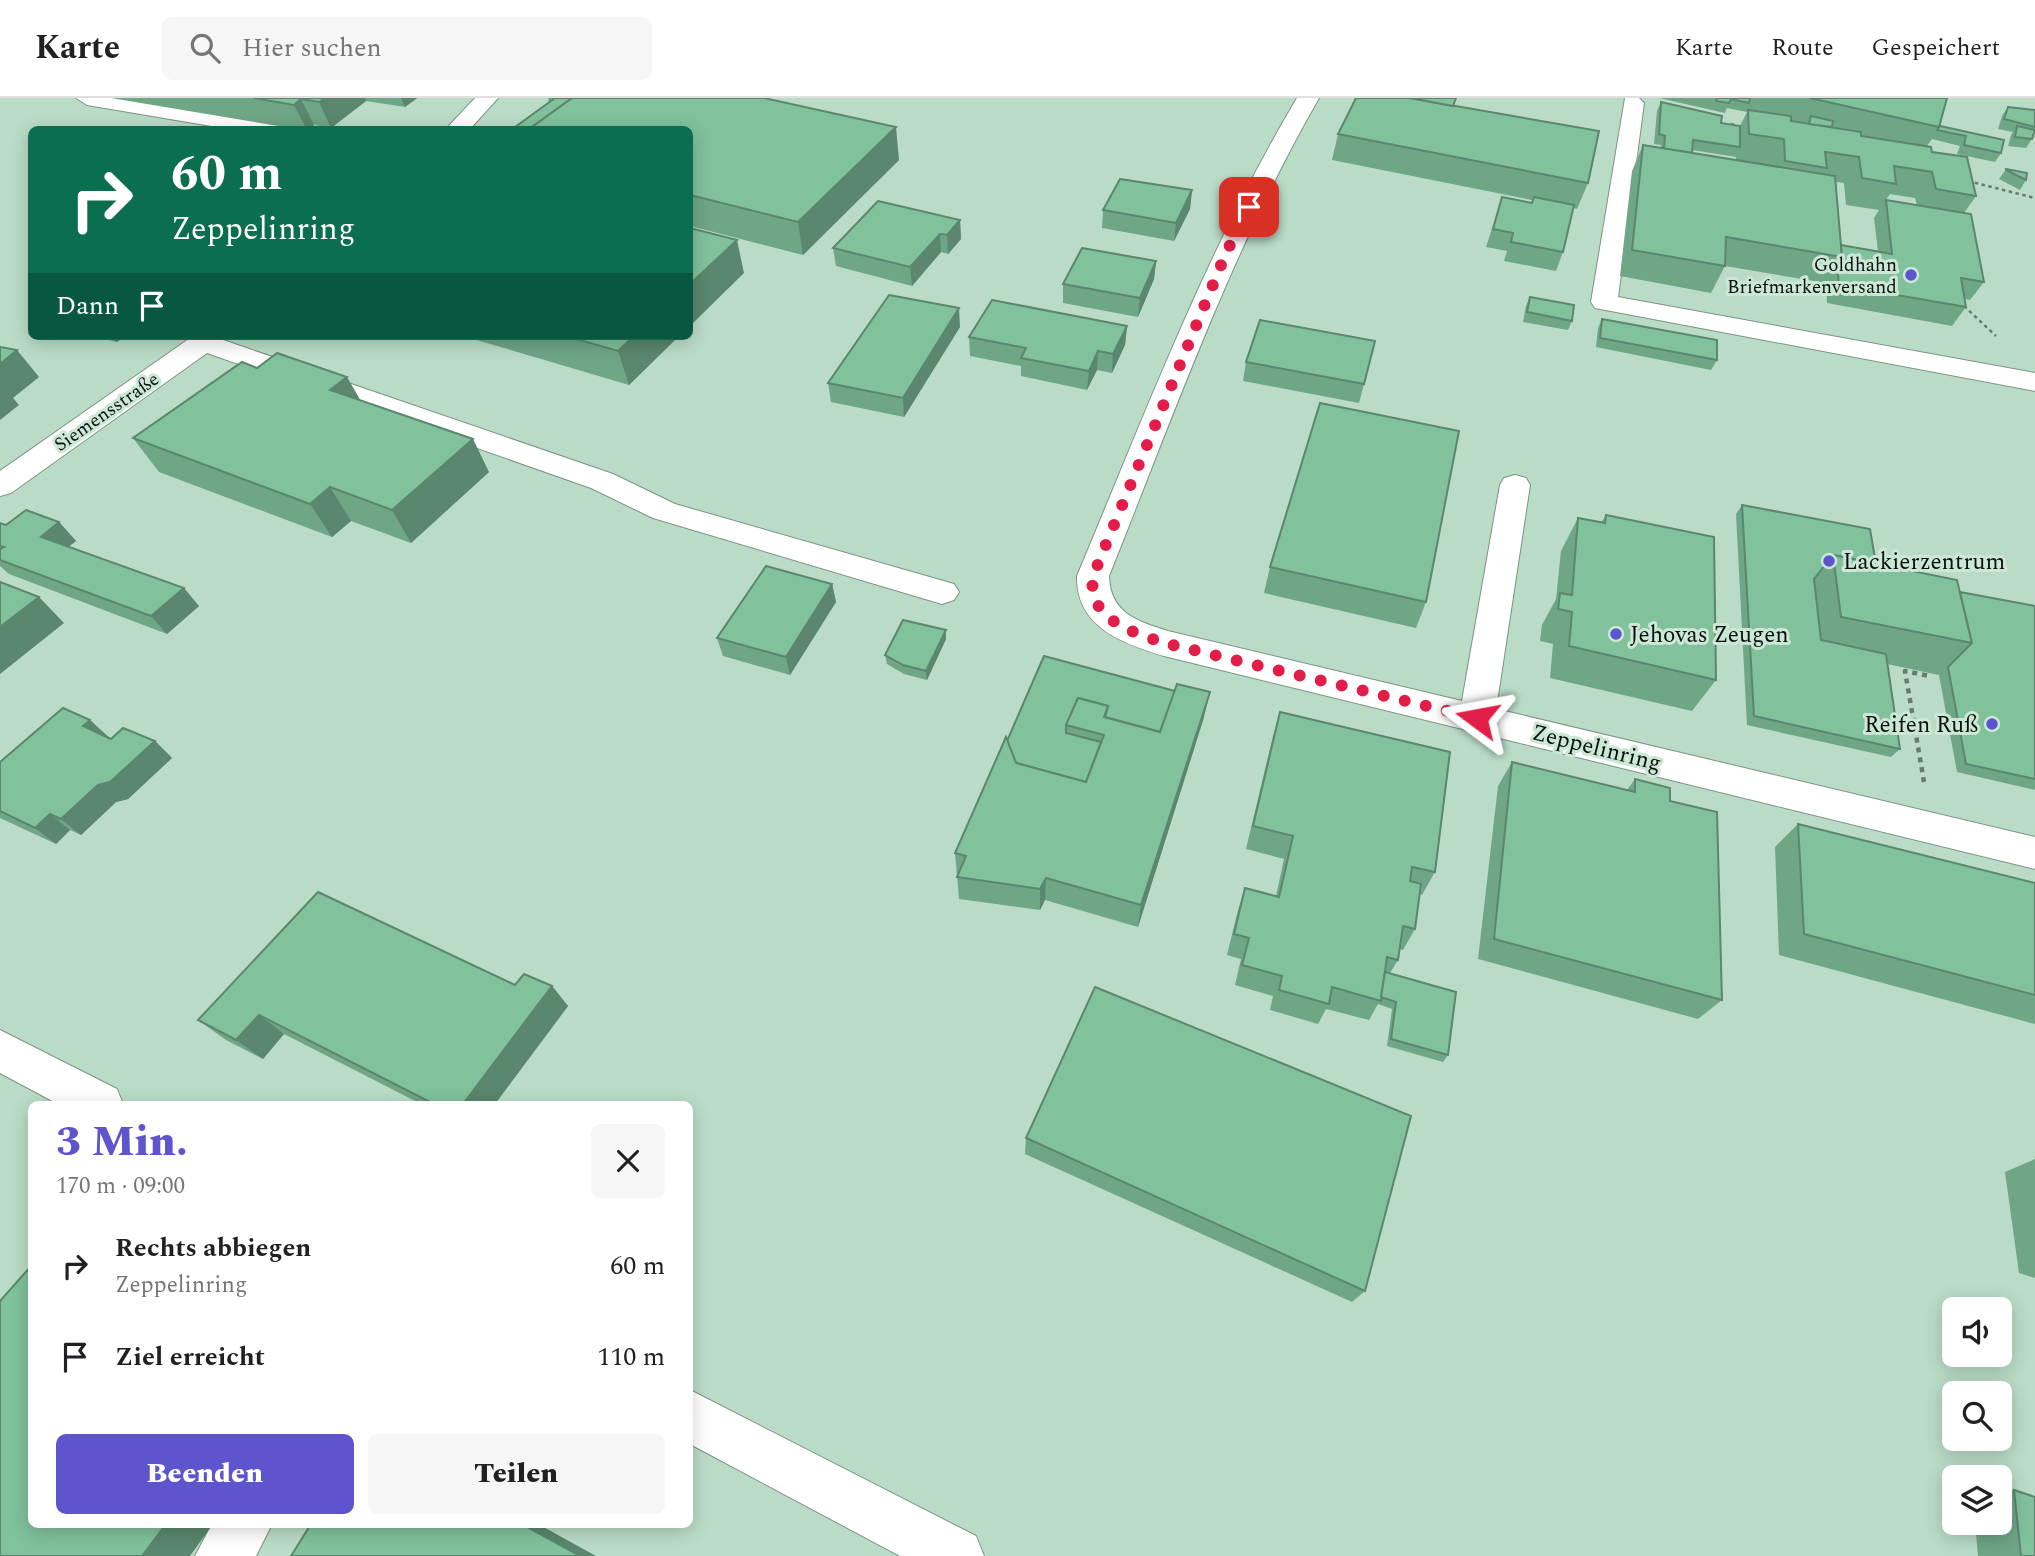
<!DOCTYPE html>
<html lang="de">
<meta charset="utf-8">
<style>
:root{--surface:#fff;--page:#f6f6f6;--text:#202124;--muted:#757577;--line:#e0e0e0;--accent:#5e55ce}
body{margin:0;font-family:Spectral,serif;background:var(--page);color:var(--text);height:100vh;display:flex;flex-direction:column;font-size:26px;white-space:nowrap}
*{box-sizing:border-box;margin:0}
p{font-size:23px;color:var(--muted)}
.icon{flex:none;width:38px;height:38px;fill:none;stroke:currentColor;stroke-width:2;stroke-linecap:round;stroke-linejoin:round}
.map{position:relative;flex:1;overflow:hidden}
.drawer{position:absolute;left:28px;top:1003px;width:665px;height:427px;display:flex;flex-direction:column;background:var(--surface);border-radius:10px;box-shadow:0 4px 18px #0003}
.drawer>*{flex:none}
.banner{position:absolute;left:28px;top:28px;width:665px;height:214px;border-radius:10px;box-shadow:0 4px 18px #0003;background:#0b6e4f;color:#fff;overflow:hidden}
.fabs{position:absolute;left:1942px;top:1199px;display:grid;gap:14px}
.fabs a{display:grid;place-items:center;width:70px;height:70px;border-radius:10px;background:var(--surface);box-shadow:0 4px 18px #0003;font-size:35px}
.pin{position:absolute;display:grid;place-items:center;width:60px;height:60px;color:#fff;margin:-30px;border-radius:14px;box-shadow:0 4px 10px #0006}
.me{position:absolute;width:77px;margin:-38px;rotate:283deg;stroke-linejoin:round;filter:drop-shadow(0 0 5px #0008)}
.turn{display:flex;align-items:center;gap:24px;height:147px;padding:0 28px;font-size:32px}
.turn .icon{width:91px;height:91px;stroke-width:2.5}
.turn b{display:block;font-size:49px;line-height:60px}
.then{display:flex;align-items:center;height:66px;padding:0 28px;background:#0003;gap:14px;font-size:26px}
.round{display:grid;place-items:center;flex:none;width:74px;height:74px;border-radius:10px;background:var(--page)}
.overview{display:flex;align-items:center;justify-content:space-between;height:119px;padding:0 28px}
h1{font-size:42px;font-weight:800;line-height:52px;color:var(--accent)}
.cta{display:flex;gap:14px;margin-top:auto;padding:14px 28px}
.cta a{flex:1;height:80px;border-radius:10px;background:var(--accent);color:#fff;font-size:28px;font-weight:800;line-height:80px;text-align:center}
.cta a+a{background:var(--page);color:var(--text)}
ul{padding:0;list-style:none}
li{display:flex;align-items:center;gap:21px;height:91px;padding:0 28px}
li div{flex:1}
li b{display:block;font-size:26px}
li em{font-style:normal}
header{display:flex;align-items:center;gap:42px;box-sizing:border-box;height:98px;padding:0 35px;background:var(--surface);border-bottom:2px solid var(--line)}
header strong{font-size:33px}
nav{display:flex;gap:38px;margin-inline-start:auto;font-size:24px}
.search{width:490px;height:63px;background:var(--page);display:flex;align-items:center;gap:18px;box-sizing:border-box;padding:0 24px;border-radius:10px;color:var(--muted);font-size:26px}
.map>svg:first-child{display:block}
.built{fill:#badcc7;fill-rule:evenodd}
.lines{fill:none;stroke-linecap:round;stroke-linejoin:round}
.minor-casing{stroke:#7b9485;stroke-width:2}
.path-far1{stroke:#687a6f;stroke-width:2.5;stroke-dasharray:3.5 3.5;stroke-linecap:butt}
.path{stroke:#687a6f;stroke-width:4.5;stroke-dasharray:5 5;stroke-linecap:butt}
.minor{fill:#fff;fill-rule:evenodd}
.wall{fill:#6fa686;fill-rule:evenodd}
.shaded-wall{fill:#5a876d}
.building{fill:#81c19c;stroke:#5a876d;stroke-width:2}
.route{stroke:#e11d48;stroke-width:12;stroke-dasharray:0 21.6}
.poi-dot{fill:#5e55ce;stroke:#cce7d6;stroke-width:2.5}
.labels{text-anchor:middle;stroke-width:6;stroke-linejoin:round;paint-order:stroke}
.far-poi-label{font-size:19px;fill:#08110c;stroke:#cce7d6;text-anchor:end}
.far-street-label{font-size:19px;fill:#08110c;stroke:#cce7d6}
.poi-label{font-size:23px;fill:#08110c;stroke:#cce7d6;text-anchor:start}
.street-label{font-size:23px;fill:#08110c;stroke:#cce7d6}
</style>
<header>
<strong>Karte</strong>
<div class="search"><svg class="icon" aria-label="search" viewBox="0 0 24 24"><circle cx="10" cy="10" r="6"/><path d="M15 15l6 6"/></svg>Hier suchen</div>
<nav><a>Karte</a><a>Route</a><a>Gespeichert</a></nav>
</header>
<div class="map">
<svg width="2035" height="1458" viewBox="0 0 2035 1458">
<rect width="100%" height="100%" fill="#cce7d6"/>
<path class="built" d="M0,0H2035V1458H0ZM32,32H690V238H32ZM32,1006H690V1426H32ZM1955,1211H2000V1256H1955ZM1955,1295H2000V1340H1955ZM1955,1379H2000V1424H1955Z"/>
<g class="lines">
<g class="minor-casing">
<g id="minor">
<path d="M76,0H126L278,25L289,32H235L87,7Z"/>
<path d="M475,0H498L469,32H445Z"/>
<path d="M1297,0H1319C1232,151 1174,316 1109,478C1110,515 1137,523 1168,533L1462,603L1500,387L1504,380L1515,377L1526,380L1530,387L1496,611L2035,739V771L1164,558C1122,545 1076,529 1077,478C1145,316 1207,151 1297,0Z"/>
<path d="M1625,0H1639L1644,5L1618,199L2035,275V293L1595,210L1591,204Z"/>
<path d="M193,238H226L223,242L613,376L675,406L954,486L959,494L954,502L942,506L653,420L591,390L207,255L11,395L0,398V373Z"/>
<path d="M0,932L117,991L123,1006H58L0,975Z"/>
<path d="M690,1292L976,1438L984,1458H900L690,1346Z"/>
<path d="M212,1426H272L256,1458H195Z"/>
</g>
</g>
<g class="path-far1">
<path d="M1731,26L1742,29"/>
<path d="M1968,83L2035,100"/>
<path d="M1964,208L1996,238"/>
</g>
<path class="path" d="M1924,684L1905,573L1929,578L1928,575"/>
<use href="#minor" class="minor"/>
</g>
<g class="wall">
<path d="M111,0H417L405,9L366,3L331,30L314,27L308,32H302Z"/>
<path d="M548,0H764L899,62L803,157L690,128V32L549,4Z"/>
<path d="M1659,0H1947L1940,28L2004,42L2001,55L1995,64L1957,56L1960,48L1932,41L1927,48L1976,98L1964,115L1984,184L1970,202L1965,201L1966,209L1952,228L1827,205L1826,185L1725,168L1711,195L1620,178L1632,73L1643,47L1661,50V47L1654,46L1657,13L1661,4L1721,25L1740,28L1747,14L1727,10L1725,15ZM1692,52L1736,59V62L1692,55ZM1836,84L1844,85L1846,107L1879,112L1874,120L1878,153L1841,147ZM1890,96L1915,100L1917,107L1886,102Z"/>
<path d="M1454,8L1588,85L1577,111L1573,110L1563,154L1556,173L1504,163L1507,153L1486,149L1502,99L1532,105V102L1332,62L1338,36Z"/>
<path d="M2008,9L2035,12V31L2032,41L2026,50L2008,48L2011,37L2013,34L1998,31L2002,18Z"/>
<path d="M2006,71L2026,82L2020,92L1999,81Z"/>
<path d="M1192,92L1190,111L1174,143L1102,130L1103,112Z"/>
<path d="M960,122L961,141L948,156L941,154L912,188L836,168L833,150Z"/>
<path d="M1156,163L1154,181L1138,219L1063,205V186Z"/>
<path d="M1530,199L1572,223L1568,232L1523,224L1526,208Z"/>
<path d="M1602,221L1717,262L1711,272L1596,249L1598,230Z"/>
<path d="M1127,228L1125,247L1112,275L1097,272L1087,292L1021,278V268L970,258L969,239Z"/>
<path d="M960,229L904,319L831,304L828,285Z"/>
<path d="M90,238H125L117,244Z"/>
<path d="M463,238H679L629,287Z"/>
<path d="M1246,264L1364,286L1359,305L1243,283Z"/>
<path d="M257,270L360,302L489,374L411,445L351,423L332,439L159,374L133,340Z"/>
<path d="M1742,407L1876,466L1960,494L2035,508V692L1957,674L1939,577L1887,566L1900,651L1891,659L1747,627L1736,416Z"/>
<path d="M1606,417L1716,582L1692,613L1550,580L1553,546L1540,543L1542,527L1556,501L1561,453L1578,420L1601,425Z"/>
<path d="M59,424L76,443L68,448L199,508L167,536L9,476L0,468V425L6,427Z"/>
<path d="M1270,469L1426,504L1416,530L1264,495Z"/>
<path d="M832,486L836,504L790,577L723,558L717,540Z"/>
<path d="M946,541L927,582L904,576L887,566L885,557Z"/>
<path d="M1044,558L1204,619L1138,829L1045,802L1040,812L959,801L955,755L1007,643Z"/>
<path d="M1280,614L1435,774L1422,797L1420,796L1415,831L1403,852L1400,851L1398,862L1390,875L1448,957L1443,964L1387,948L1392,911L1378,906L1369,922L1326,911L1318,926L1270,912L1273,898L1235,887L1241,861L1227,857L1238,812L1245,790L1276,798L1284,761L1246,751L1273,638Z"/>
<path d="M90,622L111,641L155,643L172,660L128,701L116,704L81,737L70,732L56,746L0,720V664Z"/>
<path d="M1512,664L1627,692L1635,681L1670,703L1722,902L1698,921L1478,861L1498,688Z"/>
<path d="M1798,726L2035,785V926L1779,857L1775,749Z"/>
<path d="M515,887L552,888L568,908L495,1006H421L284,936L263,961L226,942L198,922Z"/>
<path d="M1026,1040L1365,1193L1352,1204L1025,1056Z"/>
<path d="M2035,1061V1180L2019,1175L2005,1074Z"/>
<path d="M2014,1392L2035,1458H1978L1975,1424H2000V1393Z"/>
</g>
<g class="shaded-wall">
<path d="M325,0H365L366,3L331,30L319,4Z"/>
<path d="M401,0H417L405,9Z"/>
<path d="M301,1L314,27L308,32H307L294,7Z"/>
<path d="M896,29L899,62L803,157L798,124Z"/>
<path d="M1192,92L1190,111L1174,143L1176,125Z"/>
<path d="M960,122L961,141L948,156L947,137Z"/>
<path d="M940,136L941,154L912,188L910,169Z"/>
<path d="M737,142L744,175L690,228V186Z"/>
<path d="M1156,163L1154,181L1138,219L1140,200Z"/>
<path d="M959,210L960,229L904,319L903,300Z"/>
<path d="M1127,228L1125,247L1112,275L1113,256Z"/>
<path d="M113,238H125L117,244Z"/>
<path d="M634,238H679L629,287L618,253Z"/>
<path d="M17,252L39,279L13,300L19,307L0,322V266Z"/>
<path d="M1098,253L1097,272L1087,292L1089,273Z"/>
<path d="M347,279L366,312L330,292Z"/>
<path d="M473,341L489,374L411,445L392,412Z"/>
<path d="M330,389L351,423L332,439L310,406Z"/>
<path d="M59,424L76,443L58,457L41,439Z"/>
<path d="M832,486L836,504L790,577L786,559Z"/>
<path d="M184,490L199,508L167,536L151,518Z"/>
<path d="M39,499L64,525L0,576V529Z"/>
<path d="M946,532V541L927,582L926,573Z"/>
<path d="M1210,594L1204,619L1138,829L1141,807Z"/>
<path d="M90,622L108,639L83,628Z"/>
<path d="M155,643L172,660L128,701L116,704L81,737L61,721L98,687Z"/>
<path d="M50,716L70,732L56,746L35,730Z"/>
<path d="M1046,780L1045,802L1040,812V791Z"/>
<path d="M552,888L568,908L495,1006H463Z"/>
<path d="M259,917L284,936L263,961L236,942Z"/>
<path d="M166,1426H213L190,1458H142Z"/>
<path d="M522,1426H538L596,1458H580Z"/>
</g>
<g class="building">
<path d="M254,0H325L319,4L301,1L294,7Z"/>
<path d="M555,0H572L528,32H511Z"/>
<path d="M572,0H764L896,29L798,124L690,97V32H528Z"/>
<path d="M1356,0H1410L1599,33L1588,85L1338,36Z"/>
<path d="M1410,0H1456L1453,8Z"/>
<path d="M1717,0H1750L1749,5L1731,1L1729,5L1716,3Z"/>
<path d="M1810,0H1947L1939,29Z"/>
<path d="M1661,4L1722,18L1721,25L1740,28V49L1693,42L1692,55L1664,51L1665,38L1659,36Z"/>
<path d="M2008,9L2035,12V29L2004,21Z"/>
<path d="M1748,12L1791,18V23L1861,34V38L1931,49L1932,54L1967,59L1976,98L1936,91L1932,74L1894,68L1896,86L1862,80L1859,59L1825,54L1827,70L1785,63L1784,41L1749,36Z"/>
<path d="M1811,18L1833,23L1832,29L1809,26Z"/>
<path d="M1940,28L2004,42L2001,55L1964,47L1966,38L1937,32Z"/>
<path d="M2017,28L2035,32L2032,41L2015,39Z"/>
<path d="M1643,47L1835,78L1842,159L1726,139L1725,168L1632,152Z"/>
<path d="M2006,71L2027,75L2026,82L2006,72Z"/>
<path d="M1120,81L1192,92L1176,125L1103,112Z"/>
<path d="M1502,99L1532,105L1534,99L1574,107L1563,154L1511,144L1513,135L1493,131Z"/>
<path d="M1886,102L1971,116L1984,184L1961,180L1966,209L1839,187L1837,167L1842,159L1841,147L1892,156Z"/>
<path d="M878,103L960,122L947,137L940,136L910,169L833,150Z"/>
<path d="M690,130L737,142L690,186Z"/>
<path d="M1082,150L1156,163L1140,200L1063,186Z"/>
<path d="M889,197L959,210L903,300L828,285Z"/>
<path d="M1530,199L1574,207L1572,223L1527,214Z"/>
<path d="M992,202L1127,228L1113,256L1098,253L1089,273L1021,260L1026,250L969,239Z"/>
<path d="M1602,221L1717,242V262L1600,240Z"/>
<path d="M1260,222L1375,243L1364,286L1246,264Z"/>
<path d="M566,238H634L618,253Z"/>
<path d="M0,249L17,252L0,266Z"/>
<path d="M277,255L347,279L330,292L473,341L392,412L330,389L310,406L133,340L242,264L257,270Z"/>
<path d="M1320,305L1459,333L1426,504L1270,469Z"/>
<path d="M1742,407L1870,431L1876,466L1833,457L1814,481L1821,542L1886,556L1900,651L1754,618Z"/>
<path d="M26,412L59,424L41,439L184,490L151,518L0,462V451L4,449L0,448V425L6,427Z"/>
<path d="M1606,417L1714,439L1716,582L1569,548L1572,514L1558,511L1560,495L1572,497L1578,420L1605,425Z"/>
<path d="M1833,457L1957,482L1972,545L1841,519Z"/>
<path d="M766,468L832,486L786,559L717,540Z"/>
<path d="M0,484L39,499L0,529Z"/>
<path d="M1960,494L2035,508V681L1966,666L1948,569L1972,545Z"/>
<path d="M903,522L946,532L926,573L903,567L885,557Z"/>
<path d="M1044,558L1175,593L1160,634L1105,619L1108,608L1078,600L1066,627V635L1101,644L1086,684L1016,665L1007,643Z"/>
<path d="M1177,586L1210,594L1141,807L1046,780L1040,791L957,779L966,758L955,755L1006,639L1016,665L1086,684L1104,637L1066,627L1078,600L1108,608L1104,619L1160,634Z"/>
<path d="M63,610L90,622L83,628L111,641L123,630L155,643L110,684L98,687L61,721L50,716L35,730L0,713V664Z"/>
<path d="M1280,614L1450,654L1435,774L1412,769L1410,783L1421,786L1415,831L1403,828L1398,862L1387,859L1381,903L1332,889L1329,906L1279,892L1282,878L1242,867L1249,840L1234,836L1245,790L1279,799L1293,738L1253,728Z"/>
<path d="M1512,664L1635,694V681L1670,690V703L1717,714L1722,902L1494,841Z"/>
<path d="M1798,726L2035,785V897L1804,836Z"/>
<path d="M318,794L515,887L524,876L552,888L463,1006H434L259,917L236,942L198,922Z"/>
<path d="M1385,874L1456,894L1448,957L1391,941L1396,904L1381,899Z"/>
<path d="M1095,889L1411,1018L1365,1193L1026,1040Z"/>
<path d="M32,1167V1426H166L142,1458H0V1203Z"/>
<path d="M2014,1392L2035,1399V1458H2021Z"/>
<path d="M311,1426H522L580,1458H291Z"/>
</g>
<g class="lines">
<path class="route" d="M1249,109L1226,155L1093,478C1087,521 1130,533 1164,545L1477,620"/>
</g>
<g class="poi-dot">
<circle cx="1911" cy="177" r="7"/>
<circle cx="1829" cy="463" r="7"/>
<circle cx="1616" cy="536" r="7"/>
<circle cx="1992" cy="626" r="7"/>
</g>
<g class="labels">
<g class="far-poi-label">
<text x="1897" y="173">Goldhahn<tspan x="1897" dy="22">Briefmarkenversand</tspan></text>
</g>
<g class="far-street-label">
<text transform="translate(106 313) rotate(-35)" y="7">Siemensstraße</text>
</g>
<g class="poi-label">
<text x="1843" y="471">Lackierzentrum</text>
<text x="1630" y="544">Jehovas Zeugen</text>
<text x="1978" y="634" text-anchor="end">Reifen Ruß</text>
</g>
<g class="street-label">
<text transform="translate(1597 649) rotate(14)" y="8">Zeppelinring</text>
</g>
</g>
</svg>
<div class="fabs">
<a><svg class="icon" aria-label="sound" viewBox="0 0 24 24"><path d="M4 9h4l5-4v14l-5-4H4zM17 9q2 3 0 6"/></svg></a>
<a><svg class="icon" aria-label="search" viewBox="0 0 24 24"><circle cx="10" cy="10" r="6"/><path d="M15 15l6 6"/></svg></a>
<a><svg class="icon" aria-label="layers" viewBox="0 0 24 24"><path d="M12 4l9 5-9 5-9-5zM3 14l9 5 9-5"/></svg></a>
</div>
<div class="pin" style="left:1249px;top:109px;background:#d93025"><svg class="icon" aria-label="arrive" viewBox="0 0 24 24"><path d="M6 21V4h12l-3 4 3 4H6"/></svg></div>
<svg class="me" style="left:1477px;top:620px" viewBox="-20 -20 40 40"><path d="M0-17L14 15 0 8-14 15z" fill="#e11d48" stroke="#fff" stroke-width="4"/></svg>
<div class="banner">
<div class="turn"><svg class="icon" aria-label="right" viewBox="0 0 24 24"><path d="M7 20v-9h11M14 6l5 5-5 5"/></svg><div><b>60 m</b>Zeppelinring</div></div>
<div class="then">Dann<svg class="icon" aria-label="arrive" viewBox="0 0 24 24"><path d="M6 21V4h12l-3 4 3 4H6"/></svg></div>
</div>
<section class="drawer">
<div class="overview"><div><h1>3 Min.</h1><p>170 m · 09:00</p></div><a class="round"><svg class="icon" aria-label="close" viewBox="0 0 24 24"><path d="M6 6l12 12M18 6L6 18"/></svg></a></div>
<ul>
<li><svg class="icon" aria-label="right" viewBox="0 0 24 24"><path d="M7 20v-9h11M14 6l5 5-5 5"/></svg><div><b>Rechts abbiegen</b><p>Zeppelinring</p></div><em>60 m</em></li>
<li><svg class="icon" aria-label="arrive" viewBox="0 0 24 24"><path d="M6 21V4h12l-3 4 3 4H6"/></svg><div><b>Ziel erreicht</b></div><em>110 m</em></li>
</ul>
<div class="cta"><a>Beenden</a><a>Teilen</a></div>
</section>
</div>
